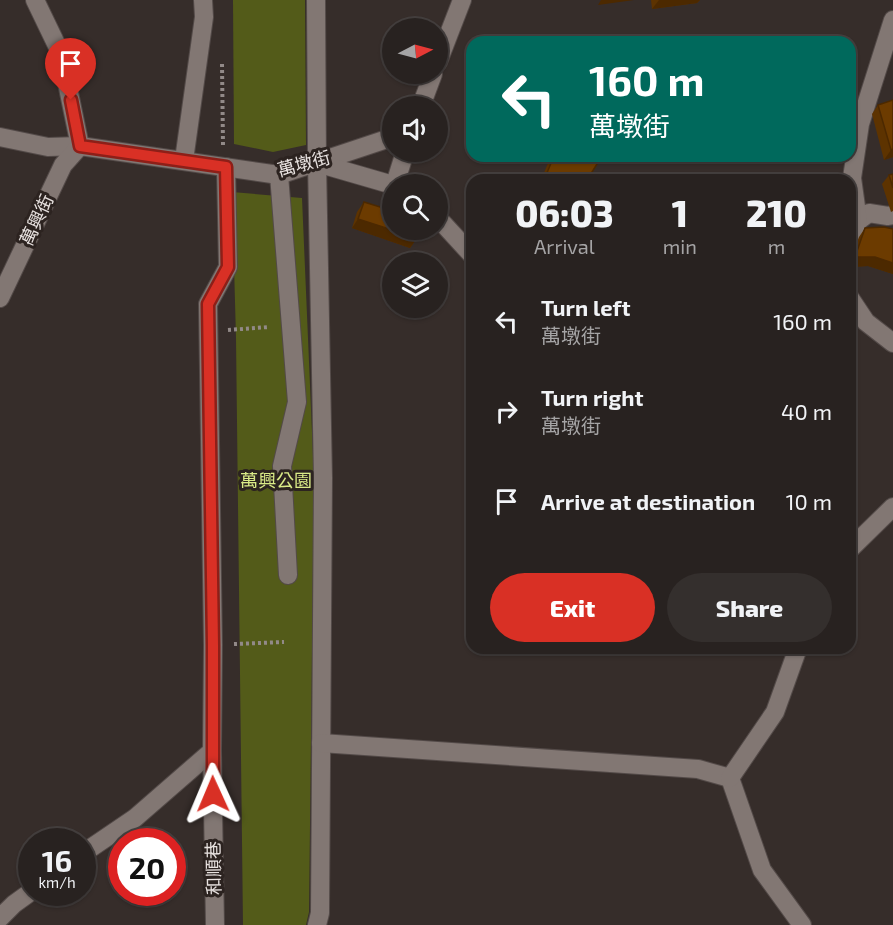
<!DOCTYPE html>
<meta charset="utf-8">
<style>
:root{--surface:#282220;--page:#342f2d;--text:#f1f3f6;--muted:#a5a4a5;--line:#443f3e;--accent:#d93025}
body{margin:0;font-family:"Exo 2","Noto Sans TC",sans-serif;background:var(--page);color:var(--text);height:100vh;display:flex;flex-direction:column;font-size:22px;white-space:nowrap}
*{box-sizing:border-box;margin:0}
p{font-size:20px;color:var(--muted)}
.icon{flex:none;width:33px;height:33px;fill:none;stroke:currentColor;stroke-width:2;stroke-linecap:round;stroke-linejoin:round}
.map{position:relative;flex:1;overflow:hidden}
.sheet{position:absolute;left:466px;top:174px;width:390px;height:480px;display:flex;flex-direction:column;background:var(--surface);border-radius:18px;box-shadow:0 2px 4px #0004,0 0 0 2px var(--line)}
.sheet>*{flex:none}
.hud{position:absolute;left:466px;top:36px;width:390px;height:126px;border-radius:18px;box-shadow:0 2px 4px #0004,0 0 0 2px var(--line);background:#00695c;color:#fff;overflow:hidden}
.needle{width:39px;rotate:84deg}
.controls{position:absolute;left:382px;top:18px;display:grid;gap:12px}
.controls a{display:grid;place-items:center;width:66px;height:66px;border-radius:50%;background:var(--surface);box-shadow:0 2px 4px #0004,0 0 0 2px var(--line);font-size:30px}
.speed{position:absolute;left:18px;top:828px;display:flex;gap:12px;font-size:30px;font-weight:700;text-align:center}
.speed>*{display:grid;place-content:center;width:78px;height:78px;border-radius:50%;background:var(--surface);box-shadow:0 2px 4px #0004,0 0 0 2px var(--line);line-height:1}
.speed small{font-size:15px;font-weight:400}
.speed .limit{border:9px solid #d22;background:#fff;color:#111}
.pin{position:absolute;display:grid;place-items:center;width:51px;height:51px;color:#fff;margin:-62px -26px;border-radius:50% 50% 50% 0;rotate:-45deg;box-shadow:0 0 6px #0007}
.pin .icon{rotate:45deg}
.me{position:absolute;width:66px;margin:-33px;rotate:359deg;stroke-linejoin:round;filter:drop-shadow(0 0 4px #0008)}
.turn{display:flex;align-items:center;gap:21px;height:126px;padding:0 24px;font-size:27px}
.turn .icon{width:78px;height:78px;stroke-width:2.5}
.turn b{display:block;font-size:42px;line-height:51px}
.eta{display:flex;justify-content:space-evenly;align-items:center;height:102px;text-align:center}
.eta b{font-size:36px;font-weight:800;line-height:42px}
.button{display:flex;gap:12px;margin-top:auto;padding:12px 24px}
.button a{flex:1;height:69px;border-radius:36px;background:var(--accent);color:#fff;font-size:24px;font-weight:800;line-height:69px;text-align:center}
.button a+a{background:var(--page);color:var(--text)}
ul{padding:0;list-style:none}
li{display:flex;align-items:center;gap:18px;height:90px;padding:0 24px}
li div{flex:1}
li b{display:block;font-size:22px}
li em{font-style:normal}
.map>svg:first-child{display:block}
.green{fill:#535b19}
.lines{fill:none;stroke-linecap:round;stroke-linejoin:round}
.minor-casing{stroke:#534a48;stroke-width:20}
.path{stroke:#928a88;stroke-width:4;stroke-dasharray:3 3;stroke-linecap:butt}
.minor{stroke:#827773;stroke-width:18}
.wall{fill:#5d3300}
.shaded-wall{fill:#4c2900}
.building{fill:#6c3b00;stroke:#4c2900;stroke-width:1.5}
.route-casing{stroke:#8d1f18;stroke-width:15}
.route{stroke:#d93025;stroke-width:10}
.labels{text-anchor:middle;stroke-width:6;stroke-linejoin:round;paint-order:stroke}
.street-label{font-size:18px;fill:#e8e2e0;stroke:#2c2320}
.park-label{font-size:18px;fill:#daea87;stroke:#2c2320}
</style>
<div class="map">
<svg width="893" height="925" viewBox="0 0 893 925">
<rect width="100%" height="100%" fill="#362d2a"/>
<g class="green">
<path d="M233,0H305L306,145L273,152L234,144Z"/>
<path d="M232,192L302,198L314,479L309,912L306,925H243L236,338Z"/>
</g>
<g class="lines">
<g class="minor-casing">
<g id="minor">
<path d="M35,0L61,54L80,146L279,175L393,137"/>
<path d="M316,0L317,163L323,478L320,913L317,925"/>
<path d="M438,62L462,0"/>
<path d="M421,106L433,74"/>
<path d="M0,137L48,147L80,146"/>
<path d="M184,160L204,17L203,0"/>
<path d="M317,163L393,185"/>
<path d="M279,175L297,402L282,466L288,575"/>
<path d="M395,184L405,152"/>
<path d="M438,218L472,255"/>
<path d="M858,221L869,213L888,216L893,215"/>
<path d="M850,240L858,221L852,178L860,124L893,20"/>
<path d="M0,298L63,165L80,146"/>
<path d="M850,298L866,322L893,343"/>
<path d="M850,549L893,507"/>
<path d="M321,743L698,769L730,778L762,870L802,925"/>
<path d="M730,778L775,712L798,648"/>
<path d="M82,854L135,818L212,751"/>
<path d="M0,918L14,904L32,891"/>
<path d="M215,925L212,751L213,645L208,304L228,267L226,167"/>
</g>
</g>
<g class="path">
<path d="M222,64L223,145"/>
<path d="M228,330L269,327"/>
<path d="M234,644L284,642"/>
</g>
<use href="#minor" class="minor"/>
</g>
<g class="wall">
<path d="M651,0H700L697,3L652,9Z"/>
<path d="M893,100V157L884,160L872,114L878,105Z"/>
<path d="M551,156H602L587,180H541Z"/>
<path d="M893,174V211L891,212L882,184L889,175Z"/>
<path d="M364,202L417,238L410,248L352,228L357,212Z"/>
<path d="M865,228L893,229V274L868,266L850,267V261L859,237Z"/>
</g>
<g class="shaded-wall">
<path d="M601,0H634L598,5Z"/>
<path d="M659,0H700L697,3L652,9Z"/>
<path d="M893,149V157L884,160L891,150Z"/>
<path d="M358,219L417,238L410,248L352,228Z"/>
<path d="M855,257H875L893,263V274L868,266L850,267V264Z"/>
</g>
<g class="building">
<path d="M893,100V149L891,150L878,105Z"/>
<path d="M554,156H602L587,180H544Z"/>
<path d="M893,174V188L889,175Z"/>
<path d="M364,202L393,211V230H419L417,238L358,219Z"/>
<path d="M884,227L893,229V263L875,257H855L865,228Z"/>
</g>
<g class="lines">
<g class="route-casing">
<path id="route" d="M71,100L80,146L226,167L228,267L208,304L213,645V794"/>
</g>
<use href="#route" class="route"/>
</g>
<g class="labels">
<g class="street-label">
<text transform="translate(304 164) rotate(-15)" y="6">萬墩街</text>
<text transform="translate(37 220) rotate(-65)" y="6">萬興街</text>
<text transform="translate(214 868) rotate(-91)" y="6">和順巷</text>
</g>
<g class="park-label">
<text x="276" y="487">萬興公園</text>
</g>
</g>
</svg>
<div class="controls">
<a><svg class="needle" viewBox="-14 -14 28 28"><path d="M0-13l5 13h-10z" fill="#e53935"/><path d="M0 13l5-13h-10z" fill="#a5a4a5"/></svg></a>
<a><svg class="icon" aria-label="sound" viewBox="0 0 24 24"><path d="M4 9h4l5-4v14l-5-4H4zM17 9q2 3 0 6"/></svg></a>
<a><svg class="icon" aria-label="search" viewBox="0 0 24 24"><circle cx="10" cy="10" r="6"/><path d="M15 15l6 6"/></svg></a>
<a><svg class="icon" aria-label="layers" viewBox="0 0 24 24"><path d="M12 4l9 5-9 5-9-5zM3 14l9 5 9-5"/></svg></a>
</div>
<div class="speed"><div>16<small>km/h</small></div><div class="limit">20</div></div>
<div class="pin" style="left:71px;top:100px;background:#d93025"><svg class="icon" aria-label="arrive" viewBox="0 0 24 24"><path d="M6 21V4h12l-3 4 3 4H6"/></svg></div>
<svg class="me" style="left:213px;top:794px" viewBox="-20 -20 40 40"><path d="M0-17L14 15 0 8-14 15z" fill="#d93025" stroke="#fff" stroke-width="4"/></svg>
<div class="hud">
<div class="turn"><svg class="icon" aria-label="left" viewBox="0 0 24 24"><path d="M17 20v-9H6M10 6l-5 5 5 5"/></svg><div><b>160 m</b>萬墩街</div></div>
</div>
<section class="sheet">
<div class="eta">
<div><b>06:03</b><p>Arrival</p></div>
<div><b>1</b><p>min</p></div>
<div><b>210</b><p>m</p></div>
</div>
<ul>
<li><svg class="icon" aria-label="left" viewBox="0 0 24 24"><path d="M17 20v-9H6M10 6l-5 5 5 5"/></svg><div><b>Turn left</b><p>萬墩街</p></div><em>160 m</em></li>
<li><svg class="icon" aria-label="right" viewBox="0 0 24 24"><path d="M7 20v-9h11M14 6l5 5-5 5"/></svg><div><b>Turn right</b><p>萬墩街</p></div><em>40 m</em></li>
<li><svg class="icon" aria-label="arrive" viewBox="0 0 24 24"><path d="M6 21V4h12l-3 4 3 4H6"/></svg><div><b>Arrive at destination</b></div><em>10 m</em></li>
</ul>
<div class="button"><a>Exit</a><a>Share</a></div>
</section>
</div>
